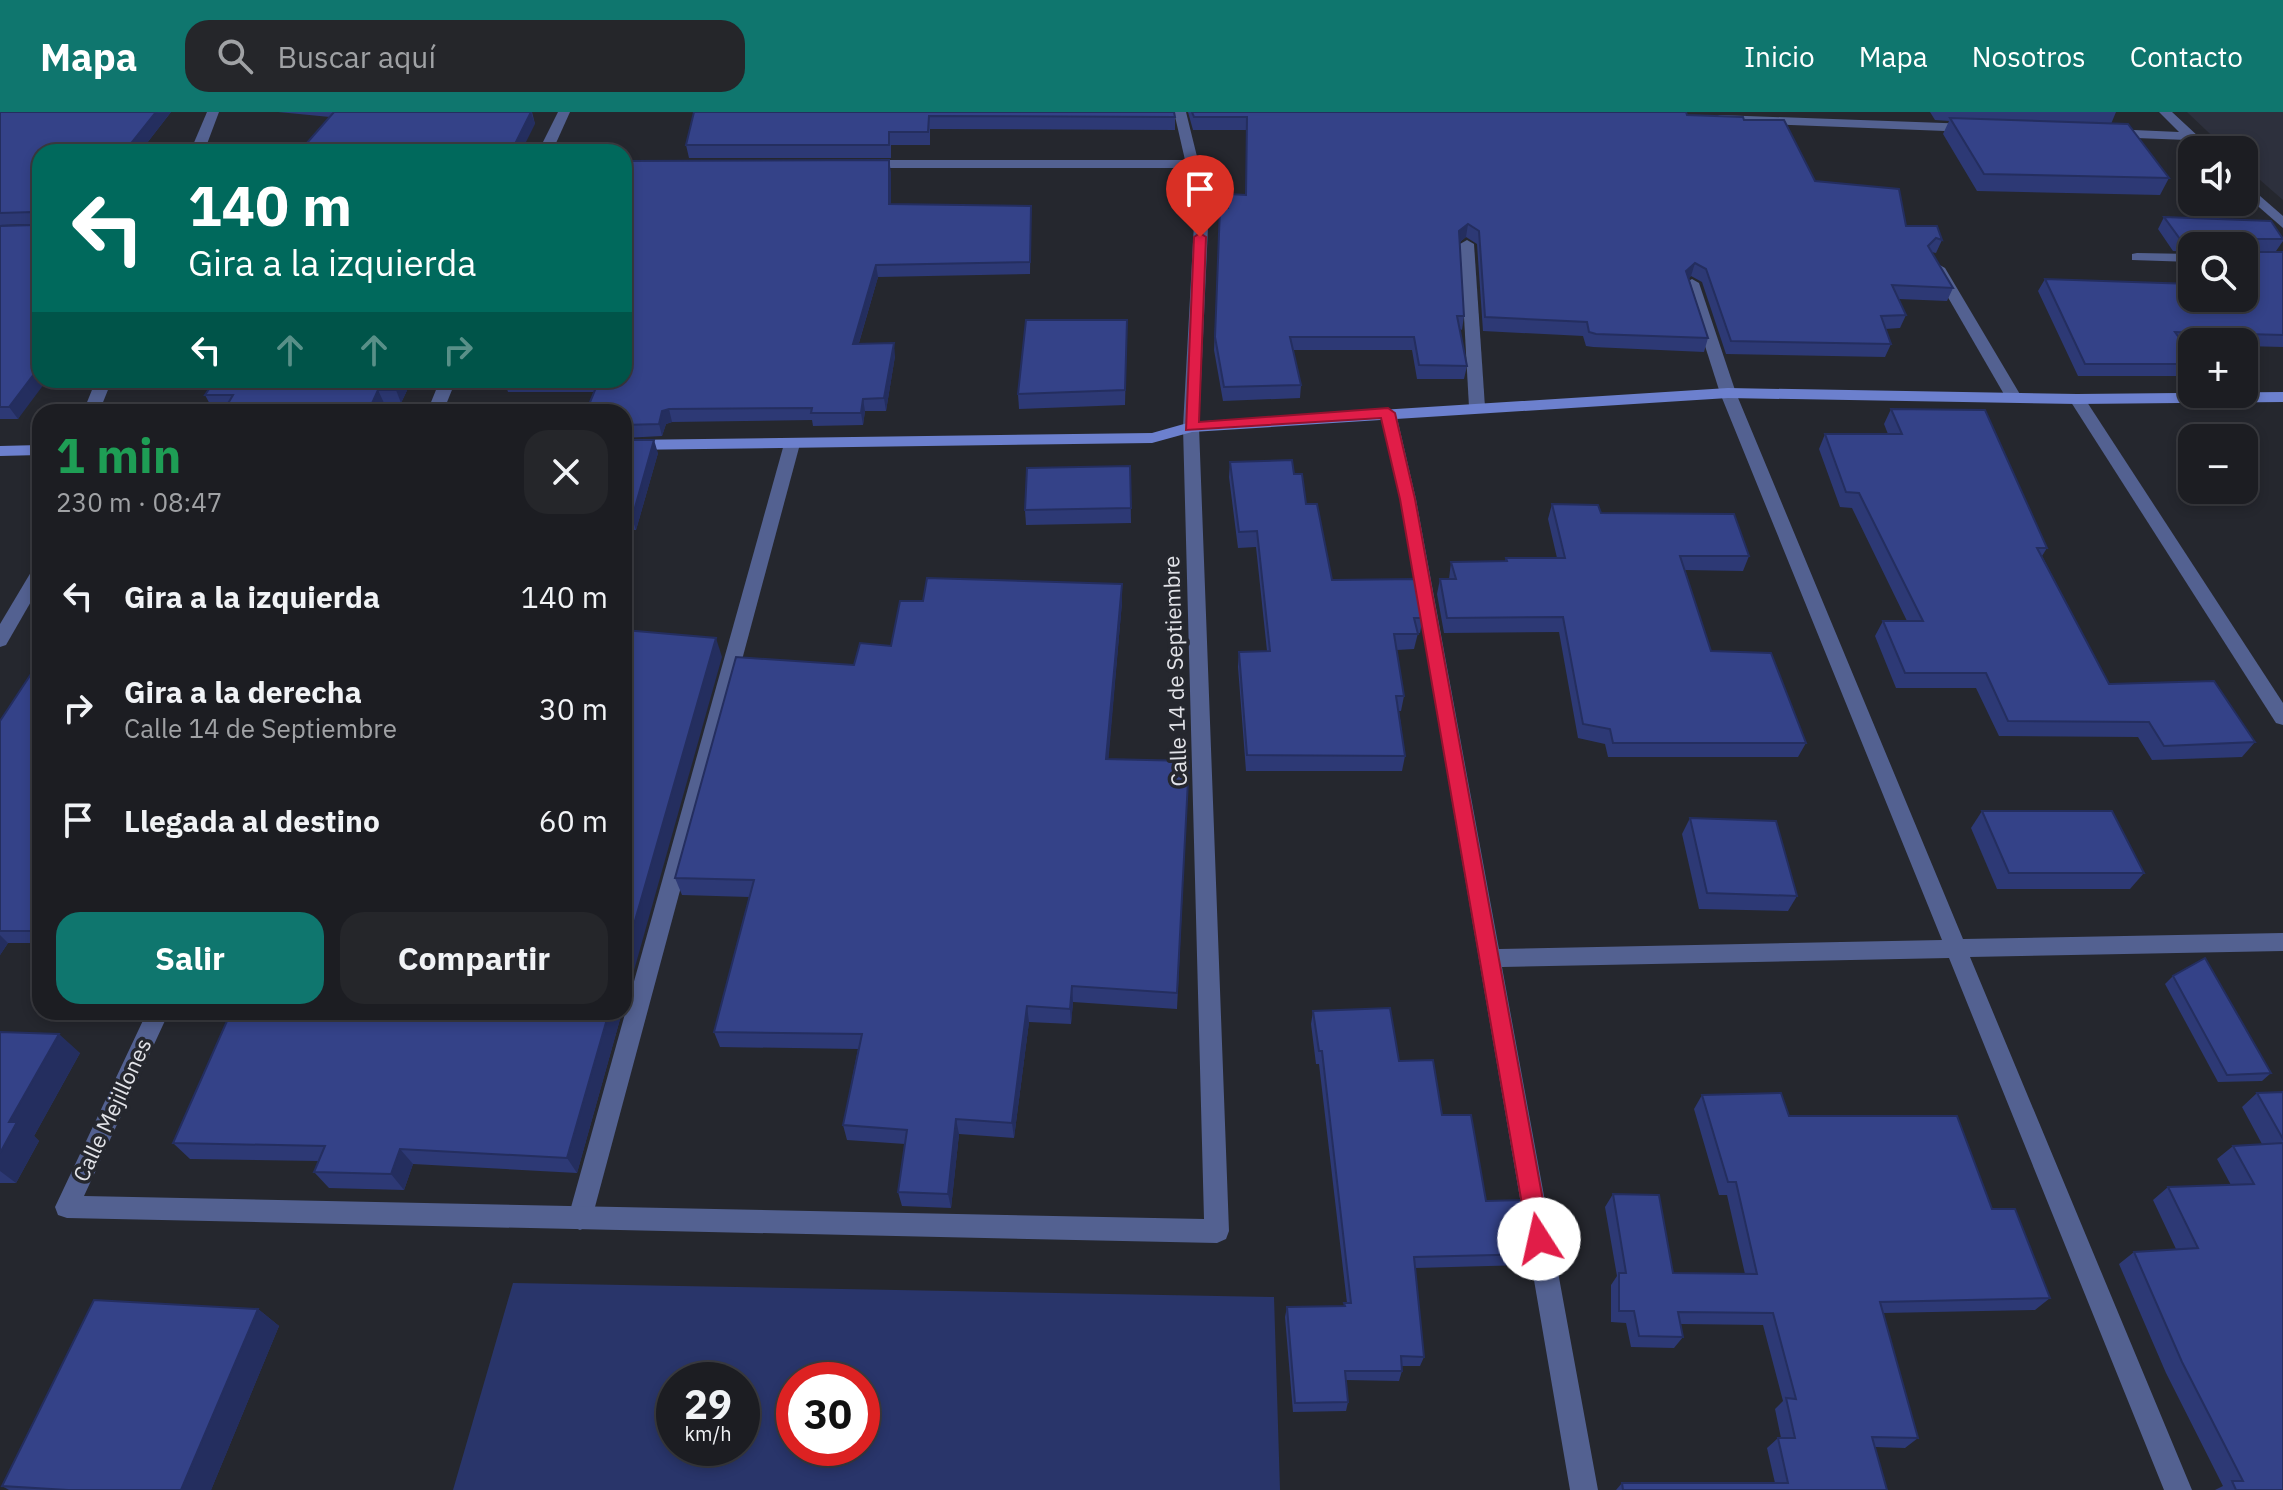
<!DOCTYPE html>
<html lang="es">
<meta charset="utf-8">
<style>
:root{--surface:#1c1d22;--page:#25262a;--text:#f1f3f6;--muted:#a0a2a5;--line:#3a3b40;--accent:#0f766e}
body{margin:0;font-family:"IBM Plex Sans",sans-serif;background:var(--page);color:var(--text);height:100vh;display:flex;flex-direction:column;font-size:30px;white-space:nowrap}
*{box-sizing:border-box;margin:0}
p{font-size:26px;color:var(--muted)}
.icon{flex:none;width:44px;height:44px;fill:none;stroke:currentColor;stroke-width:2;stroke-linecap:round;stroke-linejoin:round}
.map{position:relative;flex:1;overflow:hidden}
.drawer{position:absolute;left:32px;top:292px;width:600px;height:616px;display:flex;flex-direction:column;background:var(--surface);border-radius:24px;box-shadow:0 4px 12px #0003,0 0 0 2px var(--line)}
.drawer>*{flex:none}
.guide{position:absolute;left:32px;top:32px;width:600px;height:244px;border-radius:24px;box-shadow:0 4px 12px #0003,0 0 0 2px var(--line);background:#00695c;color:#fff;overflow:hidden}
.buttons{position:absolute;left:2178px;top:24px;display:grid;gap:16px}
.buttons a{display:grid;place-items:center;width:80px;height:80px;border-radius:16px;background:var(--surface);box-shadow:0 4px 12px #0003,0 0 0 2px var(--line);font-size:40px}
.speed{position:absolute;left:656px;top:1250px;display:flex;gap:16px;font-size:40px;font-weight:700;text-align:center}
.speed>*{display:grid;place-content:center;width:104px;height:104px;border-radius:50%;background:var(--surface);box-shadow:0 4px 12px #0003,0 0 0 2px var(--line);line-height:1}
.speed small{font-size:20px;font-weight:400}
.speed .limit{border:12px solid #d22;background:#fff;color:#111}
.pin{position:absolute;display:grid;place-items:center;width:68px;height:68px;color:#fff;margin:-82px -34px;border-radius:50% 50% 50% 0;rotate:-45deg;box-shadow:0 0 8px #0007}
.pin .icon{rotate:45deg}
.me{position:absolute;width:88px;margin:-44px;rotate:350deg;stroke-linejoin:round;filter:drop-shadow(0 0 6px #0008)}
.turn{display:flex;align-items:center;gap:28px;height:168px;padding:0 24px;font-size:36px}
.turn .icon{width:104px;height:104px;stroke-width:2.5}
.turn b{display:block;font-size:56px;line-height:68px}
.lanes{display:flex;align-items:center;height:76px;padding:0 24px;background:#0003;justify-content:center;gap:40px;direction:ltr}
.lanes .off{opacity:.35}
.round{display:grid;place-items:center;flex:none;width:84px;height:84px;border-radius:24px;background:var(--page)}
.overview{display:flex;align-items:center;justify-content:space-between;height:136px;padding:0 24px}
h1{font-size:48px;font-weight:800;line-height:60px;color:#1e9e55}
.cta{display:flex;gap:16px;margin-top:auto;padding:16px 24px}
.cta a{flex:1;height:92px;border-radius:24px;background:var(--accent);color:#fff;font-size:32px;font-weight:800;line-height:92px;text-align:center}
.cta a+a{background:var(--page);color:var(--text)}
ul{padding:0;list-style:none}
li{display:flex;align-items:center;gap:24px;height:112px;padding:0 24px}
li div{flex:1}
li b{display:block;font-size:30px}
li em{font-style:normal}
header{display:flex;align-items:center;gap:48px;box-sizing:border-box;height:112px;padding:0 40px;background:var(--accent);color:#fff}
header strong{font-size:38px}
nav{display:flex;gap:44px;margin-inline-start:auto;font-size:28px}
.search{width:560px;height:72px;background:var(--page);display:flex;align-items:center;gap:20px;box-sizing:border-box;padding:0 28px;border-radius:24px;color:var(--muted);font-size:30px}
.map>svg:first-child{display:block}
.built{fill:#2d303d}
.green{fill:#29356a;fill-rule:evenodd}
.lines{fill:none;stroke-linecap:round;stroke-linejoin:round}
.lane{fill:#536191;fill-rule:evenodd}
.street{fill:#536191;fill-rule:evenodd}
.secondary{fill:#6c80ce;fill-rule:evenodd}
.wall{fill:#2d3975}
.shaded-wall{fill:#242e5f}
.building{fill:#344288;stroke:#242e5f;stroke-width:2}
.route{fill:#e11d48;stroke:#92132f;stroke-width:2}
.labels{text-anchor:middle;stroke-width:7;stroke-linejoin:round;paint-order:stroke}
.street-label{font-size:22px;fill:#e2e3e8;stroke:#25272e}
</style>
<header>
<strong>Mapa</strong>
<div class="search"><svg class="icon" aria-label="search" viewBox="0 0 24 24"><circle cx="10" cy="10" r="6"/><path d="M15 15l6 6"/></svg>Buscar aquí</div>
<nav><a>Inicio</a><a>Mapa</a><a>Nosotros</a><a>Contacto</a></nav>
</header>
<div class="map">
<svg width="2283" height="1378" viewBox="0 0 2283 1378">
<rect width="100%" height="100%" fill="#25272e"/>
<path class="built" d="M2187,0H2283V88L2244,54V38H2227Z"/>
<path class="green" d="M513,1171L1274,1185L1280,1378H453ZM674,1268H742V1336H674ZM794,1268H862V1336H794Z"/>
<g class="lines">
<g class="lane">
<path d="M1467,128L1474,132L1485,295L1477,300L1469,295L1460,132Z"/>
<path d="M2137,141L2192,142V150L2132,148V142Z"/>
<path d="M1938,152L1945,156L2021,284L2019,287H2007L2005,284L1931,156Z"/>
<path d="M1692,167L1699,171L1736,281L1734,284L1728,286L1720,281L1685,171Z"/>
<path d="M792,327L800,332L592,1106L589,1114L580,1118L571,1114L568,1106L784,332Z"/>
</g>
<g class="street">
<path d="M207,0H219L204,40H190Z"/>
<path d="M558,0H570L552,40H538Z"/>
<path d="M1174,0H1186L1209,93L1199,315L1229,1119L1226,1127L1217,1131L67,1106L58,1103L55,1095L147,900H169L84,1084L1204,1107L1183,315L1195,93L1187,56H863L856,52L863,48H1185Z"/>
<path d="M2159,0H2172L2213,38H2198L2187,28L2111,25L2105,21L2111,17L2179,20Z"/>
<path d="M1719,3L1971,12L1977,16L1971,20L1714,10L1713,7Z"/>
<path d="M2244,70L2283,104V116L2244,82Z"/>
<path d="M96,268H112L99,300H83Z"/>
<path d="M440,268H456L443,300H427Z"/>
<path d="M1728,276L1736,281L1963,827L2283,821V839L1970,845L2192,1378H2164L1949,846L1502,855L1598,1378H1570L1400,387L1380,301L1388,296L1396,301L1416,387L1499,837L1942,828L1720,281Z"/>
<path d="M2077,282L2085,287L2283,591V613L2276,611L2069,287Z"/>
<path d="M40,453V474L6,533L0,535V512L34,455Z"/>
</g>
<g class="secondary">
<path d="M1728,276L2077,282L2283,280V290L2077,292L1728,286L1192,320L1152,331L624,338V328L1152,321L1191,310Z"/>
<path d="M40,333V343L0,344V334Z"/>
</g>
</g>
<g class="wall">
<path d="M0,0H171L140,40H40V268L18,307H0V114L35,112L0,113Z"/>
<path d="M278,0H532L535,12L330,5Z"/>
<path d="M694,0L1175,5V18L930,17V33H891V46H689L686,33Z"/>
<path d="M1188,0H1682L1687,3L1744,8L1815,69L1906,114L1942,128L1936,141L1931,140L1953,176L1947,189L1899,187L1906,203L1900,216L1885,217L1891,232L1885,245L1726,242L1702,170L1691,164L1689,166L1708,226L1704,240L1593,235L1586,234L1583,224L1483,219L1477,132L1466,125L1460,130L1464,204L1462,218L1460,217L1467,254L1464,267H1417L1412,238H1293L1301,273L1300,286L1223,289L1214,238L1220,96H1228L1246,83L1247,18H1193Z"/>
<path d="M1930,0H2116L2111,12L2169,66L2160,83L1977,79L1943,22L1949,9L1935,8Z"/>
<path d="M891,60V92L1031,94L1030,162L878,165L859,231L895,244L886,299H865L863,313L813,314L812,308L672,310L666,312L662,324L624,326V300L594,280H508L504,268H624Z"/>
<path d="M2164,105L2283,125V129L2276,139H2249V140H2283V235L2244,234V230H2192V233L2184,232L2192,244V262L2190,264H2078L2038,179L2045,167L2244,186V134H2192V140L2173,139L2158,117Z"/>
<path d="M2191,141H2192V164L2184,153Z"/>
<path d="M1127,208L1125,293L1019,297L1018,282Z"/>
<path d="M193,268H412L401,291H384L380,300H229L226,296H212L205,283L209,277H198Z"/>
<path d="M1891,297L2047,436L2042,444L2109,572L2255,630L2242,645L2152,648L2138,625L1999,624L1976,576H1896L1875,524L1883,509H1907L1852,396L1840,395L1819,337L1825,322H1888L1884,312Z"/>
<path d="M624,328L658,341L636,418H624Z"/>
<path d="M1230,350L1294,362L1332,468L1423,506L1420,521H1418L1414,537L1397,538L1404,584L1401,599H1399L1405,644L1402,659H1246L1238,555L1239,540L1267,539L1256,435L1238,436L1229,365Z"/>
<path d="M1130,354L1131,411L1026,413L1025,398Z"/>
<path d="M1552,392L1601,401L1749,444L1743,459L1685,458L1711,539L1806,631L1798,645H1608L1605,632L1578,626L1559,520L1444,521L1437,482L1440,467H1449L1451,450L1505,449L1506,446H1557L1548,407Z"/>
<path d="M1122,472V490L1108,647L1189,649L1177,897L1073,890L1071,912L1029,910L1014,1026L959,1022L951,1096L902,1094L898,1080L905,1032L847,1028L843,1013L858,937L720,935L714,920L749,785L682,783L675,766L854,553L891,534L923,489Z"/>
<path d="M40,556V831H8L0,843V609Z"/>
<path d="M1982,699L2144,761L2130,777H1997L1971,716Z"/>
<path d="M1690,706L1797,784L1788,799L1699,797L1682,722Z"/>
<path d="M2173,864L2271,961L2262,969L2218,970L2165,872Z"/>
<path d="M1313,899L1399,949L1442,1003L1486,1089L1534,1142L1528,1153L1415,1156L1424,1245L1420,1254H1402V1259L1399,1269L1346,1268L1348,1290L1346,1299L1293,1300L1285,1205L1287,1195L1344,1194V1191H1347L1319,952H1316L1311,912Z"/>
<path d="M231,900H622L577,1061L413,1052L404,1078L329,1076L314,1060L319,1049L190,1047L173,1031Z"/>
<path d="M0,920L80,941L34,1024L39,1029L16,1071H0Z"/>
<path d="M2283,980V1378H2215L2223,1374L2166,1261L2119,1152L2134,1140L2176,1137L2153,1088L2168,1075L2231,1073L2217,1047L2233,1034L2262,1032L2242,995L2257,981Z"/>
<path d="M1702,983L1789,1004L1992,1097L2050,1186L2035,1198L1883,1201L1918,1326L1905,1336L1875,1335L1887,1378H1616L1622,1371H1775L1767,1336L1778,1326H1781L1775,1297L1783,1289L1763,1213L1680,1212L1683,1225L1674,1236L1631,1235L1626,1211L1611,1210V1173L1617,1164L1605,1095L1613,1082L1673,1161L1745,1162L1727,1083H1719L1694,997Z"/>
<path d="M258,1197L279,1214L211,1378H9L2,1374Z"/>
</g>
<g class="shaded-wall">
<path d="M156,0H171L140,40H124Z"/>
<path d="M531,0L535,12L521,40H511Z"/>
<path d="M889,48L891,60V104L889,92Z"/>
<path d="M1468,112L1466,125L1457,132L1459,119Z"/>
<path d="M1695,151L1691,164L1682,172L1686,159Z"/>
<path d="M876,153L878,165L855,244L853,232Z"/>
<path d="M894,231L895,244L886,299L884,286Z"/>
<path d="M40,254V268H47L18,307L9,295Z"/>
<path d="M401,268H412L401,291L396,278Z"/>
<path d="M378,278L384,291L380,300H370L369,298Z"/>
<path d="M863,287L865,299L863,313L861,301Z"/>
<path d="M669,297L672,310L666,312L662,324L659,312L662,299Z"/>
<path d="M654,328L658,341L636,418L632,406Z"/>
<path d="M1122,472V490L1107,665L1106,647Z"/>
<path d="M716,526L722,545L624,894V847Z"/>
<path d="M0,823L8,831L0,843Z"/>
<path d="M1072,874L1073,890L1071,912L1070,897Z"/>
<path d="M1027,894L1029,910L1014,1026L1012,1011Z"/>
<path d="M609,900H622L577,1061L567,1046Z"/>
<path d="M59,922L80,941L34,1024L39,1029L16,1071L0,1059V1041L9,1010Z"/>
<path d="M956,1007L959,1022L951,1096L948,1082Z"/>
<path d="M400,1037L413,1052L404,1078L391,1062Z"/>
<path d="M258,1197L279,1214L211,1378H181Z"/>
</g>
<g class="building">
<path d="M0,0H156L124,40H40V254L9,295H0V114L35,113L36,103L33,100L0,101Z"/>
<path d="M334,0H531L511,40H299Z"/>
<path d="M694,0H1174L1175,5L929,4L928,20H889V33H686Z"/>
<path d="M1192,0H1686L1687,3L1743,5L1744,8H1784L1815,69L1899,77L1906,114H1937L1942,128L1936,126L1928,134L1953,176L1892,173L1906,203L1881,204L1891,232L1731,229L1706,157L1695,151L1686,159L1708,226L1596,222L1589,220L1587,210L1485,205L1479,119L1468,112L1459,119L1464,204H1457L1467,254L1419,253L1414,225H1290L1301,273L1224,275L1215,225L1220,96H1228V82L1246,83L1247,5H1194Z"/>
<path d="M1950,6L2128,12L2169,66L1984,62Z"/>
<path d="M889,48V92L1031,94L1030,150L876,153L853,232L894,231L884,286L863,287L861,301H811L812,296L669,297L662,299L659,312L624,313V300H586L599,268H624V49Z"/>
<path d="M2164,105L2271,109L2283,127H2251L2248,130L2249,140H2283V223L2175,220L2192,244V252H2085L2045,167L2192,172V186H2244V134H2201V128L2180,127Z"/>
<path d="M1026,208H1127L1125,278L1018,282Z"/>
<path d="M215,268H401L396,278H378L369,298H365L364,300H271L273,295H226L233,283H205Z"/>
<path d="M1891,297L1985,298L2047,436H2037L2109,572L2214,569L2255,630L2164,634L2149,610L2008,609L1986,561H1905L1883,509H1923L1859,381L1846,380L1825,322H1902Z"/>
<path d="M624,328H654L632,406H624Z"/>
<path d="M1292,348L1294,362H1302L1306,392H1317L1332,468L1416,467L1423,506H1414L1418,522H1394L1404,584H1396L1405,644L1247,643L1239,540L1270,539L1257,419L1239,420L1230,350Z"/>
<path d="M1130,354L1131,396L1025,398L1027,356Z"/>
<path d="M1552,392L1598,393L1601,401L1734,402L1749,444H1680L1711,539L1771,541L1806,631H1613L1610,617L1583,612L1563,505L1447,506L1440,467H1456L1451,450L1507,449L1506,446H1565Z"/>
<path d="M927,466L1122,472L1106,647L1189,649L1177,881L1072,874L1070,897L1027,894L1012,1011L956,1007L948,1082L898,1080L907,1018L843,1013L862,922L714,920L754,768L675,766L736,545L854,553L860,531L891,534L900,489H923Z"/>
<path d="M624,518L716,526L624,847Z"/>
<path d="M35,556H40V819H0V609Z"/>
<path d="M1982,699H2112L2144,761H2009Z"/>
<path d="M1690,706L1776,709L1797,784L1707,781Z"/>
<path d="M2205,846L2271,961L2227,963L2173,864Z"/>
<path d="M1390,896L1399,949L1433,948L1442,1003H1471L1486,1089L1524,1088L1534,1142L1414,1145L1424,1245L1401,1244L1402,1259H1345L1348,1290L1295,1291L1287,1195L1345,1194L1344,1191H1351L1322,939H1319L1313,899Z"/>
<path d="M231,900H609L567,1046L400,1037L391,1062L314,1060L325,1034L173,1031Z"/>
<path d="M0,920L59,922L9,1010H17L0,1041Z"/>
<path d="M2283,980V1027L2257,981Z"/>
<path d="M1781,981L1789,1004H1957L1992,1097H2015L2050,1186L1880,1190L1918,1326L1872,1325L1887,1378H1623L1622,1371H1788L1778,1326H1795L1786,1286L1796,1287L1773,1201L1678,1200L1683,1225L1639,1224L1634,1199H1619V1161H1626L1613,1082L1659,1083L1673,1161L1757,1162L1736,1070H1728L1702,983Z"/>
<path d="M2283,1031V1378H2236L2232,1369H2243L2182,1250L2134,1140L2198,1136L2168,1075L2254,1072L2233,1034Z"/>
<path d="M94,1188L258,1197L181,1378H68L2,1374Z"/>
</g>
<path class="route" d="M1200,121L1206,125L1199,310L1388,296L1395,301L1415,387L1550,1127L1547,1135L1539,1138L1531,1135L1528,1127L1400,387L1381,306L1186,318L1194,125Z"/>
<g class="labels">
<g class="street-label">
<text transform="translate(1175 559) rotate(-92)" y="8">Calle 14 de Septiembre</text>
<text transform="translate(112 998) rotate(-65)" y="8">Calle Mejillones</text>
</g>
</g>
</svg>
<div class="buttons">
<a><svg class="icon" aria-label="sound" viewBox="0 0 24 24"><path d="M4 9h4l5-4v14l-5-4H4zM17 9q2 3 0 6"/></svg></a>
<a><svg class="icon" aria-label="search" viewBox="0 0 24 24"><circle cx="10" cy="10" r="6"/><path d="M15 15l6 6"/></svg></a>
<a>+</a>
<a>−</a>
</div>
<div class="speed"><div>29<small>km/h</small></div><div class="limit">30</div></div>
<div class="pin" style="left:1200px;top:125px;background:#d93025"><svg class="icon" aria-label="arrive" viewBox="0 0 24 24"><path d="M6 21V4h12l-3 4 3 4H6"/></svg></div>
<svg class="me" style="left:1539px;top:1127px" viewBox="-20 -20 40 40"><circle r="19" fill="#fff"/><path d="M0-13L10 11 0 6-10 11z" fill="#e11d48"/></svg>
<div class="guide">
<div class="turn"><svg class="icon" aria-label="left" viewBox="0 0 24 24"><path d="M17 20v-9H6M10 6l-5 5 5 5"/></svg><div><b>140 m</b>Gira a la izquierda</div></div>
<div class="lanes"><svg class="icon" aria-label="left" viewBox="0 0 24 24"><path d="M17 20v-9H6M10 6l-5 5 5 5"/></svg><svg class="icon off" aria-label="ahead" viewBox="0 0 24 24"><path d="M12 20V5M6 11l6-6 6 6"/></svg><svg class="icon off" aria-label="ahead" viewBox="0 0 24 24"><path d="M12 20V5M6 11l6-6 6 6"/></svg><svg class="icon off" aria-label="right" viewBox="0 0 24 24"><path d="M7 20v-9h11M14 6l5 5-5 5"/></svg></div>
</div>
<section class="drawer">
<div class="overview"><div><h1>1 min</h1><p>230 m · 08:47</p></div><a class="round"><svg class="icon" aria-label="close" viewBox="0 0 24 24"><path d="M6 6l12 12M18 6L6 18"/></svg></a></div>
<ul>
<li><svg class="icon" aria-label="left" viewBox="0 0 24 24"><path d="M17 20v-9H6M10 6l-5 5 5 5"/></svg><div><b>Gira a la izquierda</b></div><em>140 m</em></li>
<li><svg class="icon" aria-label="right" viewBox="0 0 24 24"><path d="M7 20v-9h11M14 6l5 5-5 5"/></svg><div><b>Gira a la derecha</b><p>Calle 14 de Septiembre</p></div><em>30 m</em></li>
<li><svg class="icon" aria-label="arrive" viewBox="0 0 24 24"><path d="M6 21V4h12l-3 4 3 4H6"/></svg><div><b>Llegada al destino</b></div><em>60 m</em></li>
</ul>
<div class="cta"><a>Salir</a><a>Compartir</a></div>
</section>
</div>
